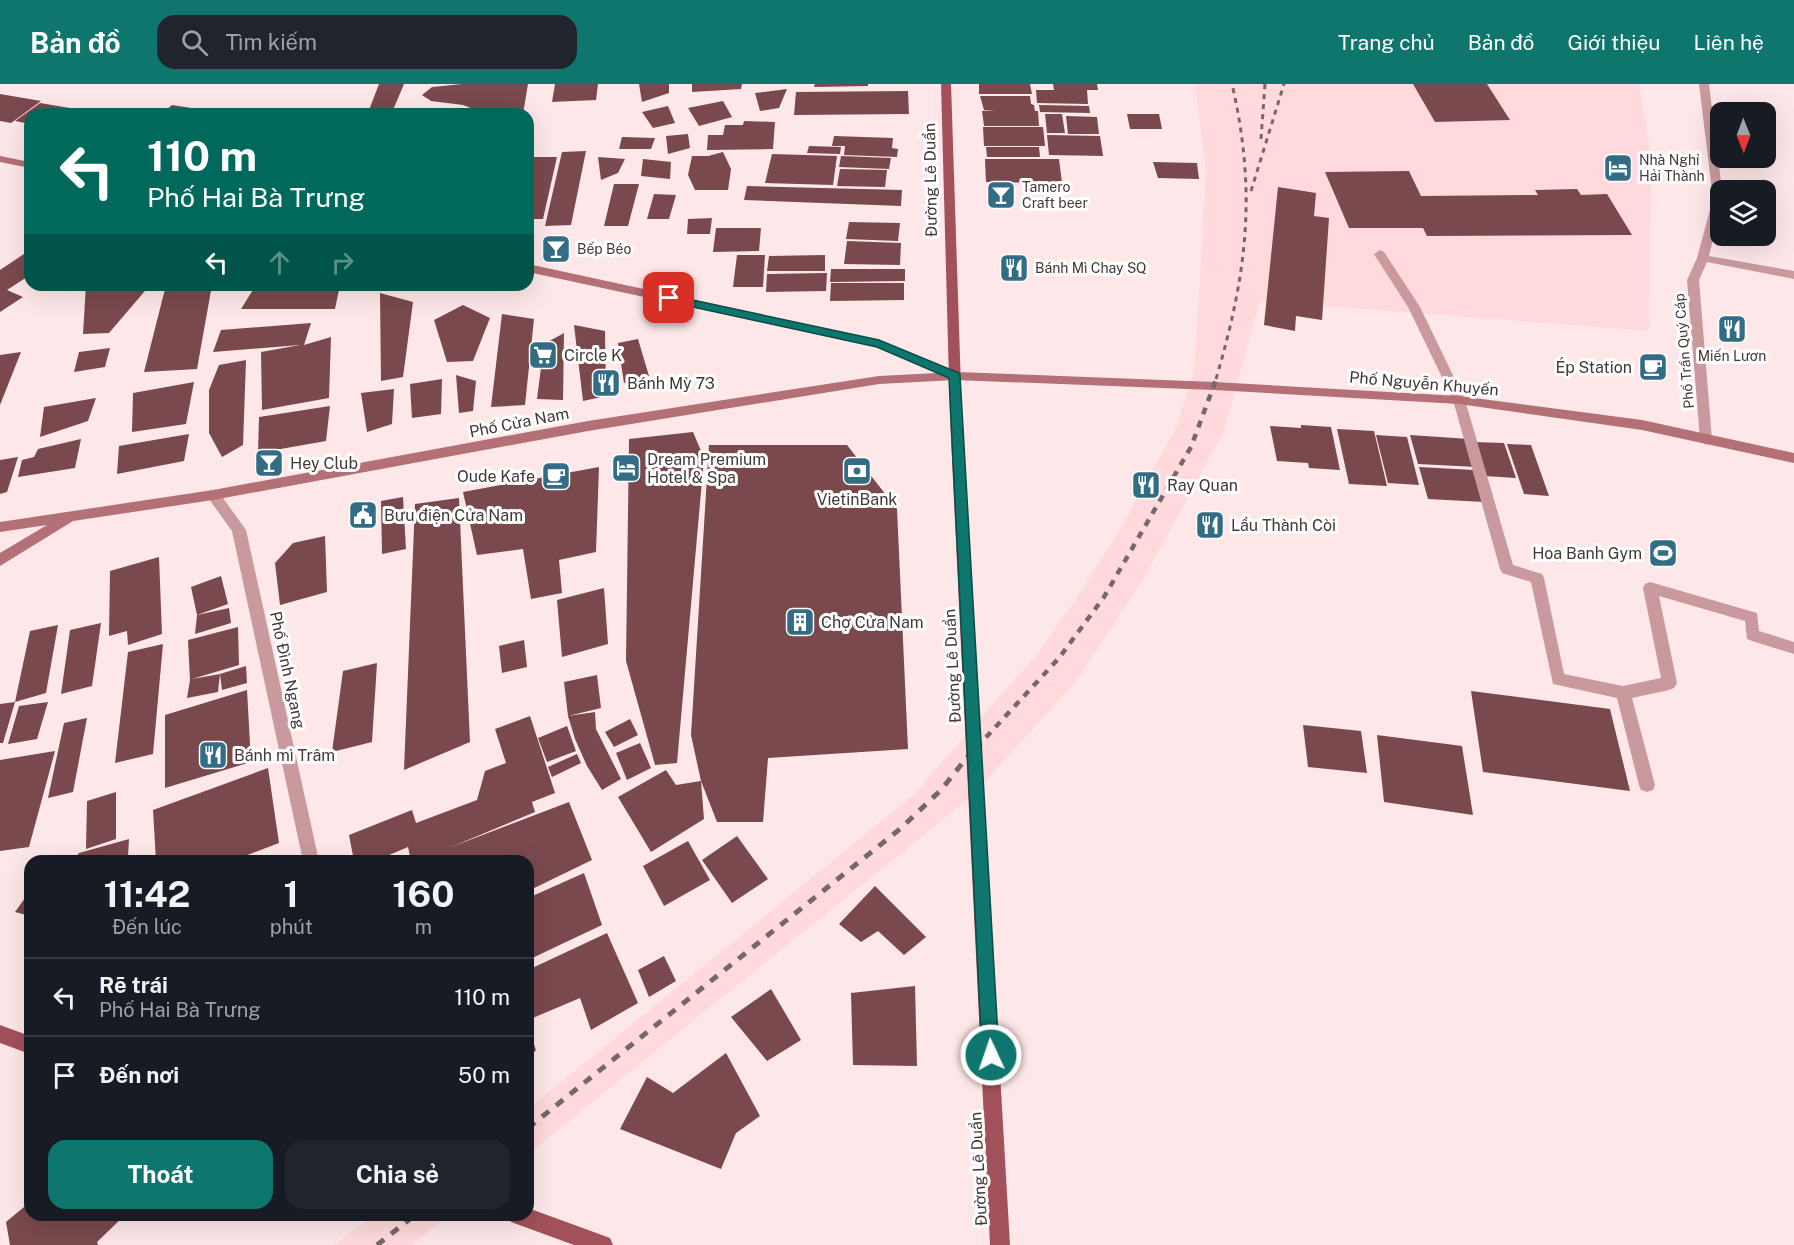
<!DOCTYPE html>
<html lang="vi">
<meta charset="utf-8">
<style>
:root{--surface:#171b24;--page:#20242c;--text:#f1f3f6;--muted:#9ea1a6;--line:#363941;--accent:#0f766e}
body{margin:0;font-family:"Public Sans",sans-serif;background:var(--page);color:var(--text);height:100vh;display:flex;flex-direction:column;font-size:22px;white-space:nowrap}
*{box-sizing:border-box;margin:0}
p{font-size:20px;color:var(--muted)}
.icon{flex:none;width:33px;height:33px;fill:none;stroke:currentColor;stroke-width:2;stroke-linecap:round;stroke-linejoin:round}
.map{position:relative;flex:1;overflow:hidden}
.drawer{position:absolute;left:24px;top:771px;width:510px;height:366px;display:flex;flex-direction:column;background:var(--surface);border-radius:18px;box-shadow:0 6px 24px #0002}
.drawer>*{flex:none}
.top-card{position:absolute;left:24px;top:24px;width:510px;height:183px;border-radius:18px;box-shadow:0 6px 24px #0002;background:#00695c;color:#fff;overflow:hidden}
.needle{width:39px;rotate:179deg}
.buttons{position:absolute;left:1710px;top:18px;display:grid;gap:12px}
.buttons a{display:grid;place-items:center;width:66px;height:66px;border-radius:12px;background:var(--surface);box-shadow:0 6px 24px #0002;font-size:30px}
.pin{position:absolute;display:grid;place-items:center;width:51px;height:51px;color:#fff;margin:-26px;border-radius:12px;box-shadow:0 3px 9px #0006}
.me{position:absolute;width:66px;margin:-33px;rotate:357deg;stroke-linejoin:round;filter:drop-shadow(0 0 4px #0008)}
.turn{display:flex;align-items:center;gap:21px;height:126px;padding:0 24px;font-size:27px}
.turn .icon{width:78px;height:78px;stroke-width:2.5}
.turn b{display:block;font-size:42px;line-height:51px}
.lanes{display:flex;align-items:center;height:57px;padding:0 24px;background:#0003;justify-content:center;gap:30px;direction:ltr}
.lanes .off{opacity:.35}
.eta{display:flex;justify-content:space-evenly;align-items:center;height:102px;text-align:center}
.eta b{font-size:36px;font-weight:700;line-height:42px}
.primary-button{display:flex;gap:12px;margin-top:auto;padding:12px 24px}
.primary-button a{flex:1;height:69px;border-radius:18px;background:var(--accent);color:#fff;font-size:24px;font-weight:700;line-height:69px;text-align:center}
.primary-button a+a{background:var(--page);color:var(--text)}
ul{padding:0;list-style:none}
li{display:flex;align-items:center;gap:18px;height:78px;padding:0 24px;border-top:2px solid var(--line)}
li div{flex:1}
li b{display:block;font-size:22px}
li em{font-style:normal}
header{display:flex;align-items:center;gap:36px;box-sizing:border-box;height:84px;padding:0 30px;background:var(--accent);color:#fff}
header strong{font-size:28px}
nav{display:flex;gap:33px;margin-inline-start:auto;font-size:21px}
.search{width:420px;height:54px;background:var(--page);display:flex;align-items:center;gap:15px;box-sizing:border-box;padding:0 21px;border-radius:18px;color:var(--muted);font-size:22px}
.map>svg:first-child{display:block}
.built{fill:#ffd9dc}
.building{fill:#79494d}
.lines{fill:none;stroke-linecap:round;stroke-linejoin:round}
.lane{fill:#c9999d;fill-rule:evenodd}
.street{fill:#c9999d;fill-rule:evenodd}
.secondary{fill:#b37076;fill-rule:evenodd}
.primary{fill:#a2515b;fill-rule:evenodd}
.rail-far2{stroke:#766768;stroke-width:3;stroke-dasharray:5 5;stroke-linecap:butt}
.rail-far1{stroke:#766768;stroke-width:4.5;stroke-dasharray:7 7;stroke-linecap:butt}
.rail{stroke:#766768;stroke-width:5;stroke-dasharray:9 9;stroke-linecap:butt}
.route{fill:#0f766e;stroke:#0a4d48;stroke-width:1.5}
.labels{text-anchor:middle;stroke-width:6;stroke-linejoin:round;paint-order:stroke}
.far-poi-label{font-size:14px;fill:#433839;stroke:#fff;text-anchor:start}
.far-street-label{font-size:14px;fill:#433839;stroke:#fff}
.street-label{font-size:16px;fill:#433839;stroke:#fff}
.poi-label{font-size:16px;fill:#433839;stroke:#fff;text-anchor:start}
</style>
<header>
<strong>Bản đồ</strong>
<div class="search"><svg class="icon" aria-label="search" viewBox="0 0 24 24"><circle cx="10" cy="10" r="6"/><path d="M15 15l6 6"/></svg>Tìm kiếm</div>
<nav><a>Trang chủ</a><a>Bản đồ</a><a>Giới thiệu</a><a>Liên hệ</a></nav>
</header>
<div class="map">
<svg width="1794" height="1161" viewBox="0 0 1794 1161">
<rect width="100%" height="100%" fill="#fee7e8"/>
<g class="built">
<path d="M1195,0H1639L1651,70L1649,247L1260,217L1224,347L1144,494L1074,600L972,712L528,1070V1025L913,711L1042,564L1081,507L1121,444L1177,342L1195,281L1206,87Z"/>
<path d="M375,1131H450L411,1161H334Z"/>
</g>
<g class="building">
<path d="M379,0H404L393,26H369Z"/>
<path d="M462,0H528L523,30H486L463,21L431,17L422,11L432,3Z"/>
<path d="M555,0H598L596,16L552,18Z"/>
<path d="M639,0H669V9L642,18Z"/>
<path d="M692,0H742L741,5L692,8Z"/>
<path d="M815,0H868V2L814,3Z"/>
<path d="M979,0H1030L1032,10H979Z"/>
<path d="M1053,0H1097L1098,6H1087L1088,20L1037,19L1036,6H1054Z"/>
<path d="M1413,0H1487L1510,36L1435,38Z"/>
<path d="M787,5L779,24L760,27L755,9Z"/>
<path d="M908,7L909,30L794,31L796,8Z"/>
<path d="M0,10L41,17L11,39L0,37Z"/>
<path d="M980,12H1030L1031,20L1034,21L1035,27H1038L1039,42H984L982,27L995,26H984Z"/>
<path d="M723,17L732,33L699,42L688,24Z"/>
<path d="M40,19L70,24L62,30H30V40L15,37Z"/>
<path d="M172,21L198,25L192,30H161Z"/>
<path d="M1039,21L1089,22L1090,29L1040,28Z"/>
<path d="M668,22L675,39L653,44L642,28Z"/>
<path d="M202,25L228,27L237,30H197Z"/>
<path d="M1045,30H1062L1065,49H1047Z"/>
<path d="M1127,30H1159L1162,45H1130Z"/>
<path d="M1066,32L1097,33L1099,50H1068Z"/>
<path d="M744,37L775,38L773,65L707,66L708,51H723L725,41H743Z"/>
<path d="M983,43H1043L1045,62H984Z"/>
<path d="M688,50L690,64L668,70L666,52Z"/>
<path d="M1047,51L1100,52L1103,72L1049,71Z"/>
<path d="M834,52L893,54L892,64L898,65L897,73L844,71L845,62H832Z"/>
<path d="M622,53L655,54L651,65H619Z"/>
<path d="M809,62L841,63L840,70L807,69Z"/>
<path d="M986,63H1039L1040,73H987Z"/>
<path d="M586,67L571,141L545,142L562,68Z"/>
<path d="M723,68L731,85L728,106H695L688,91L692,72H708Z"/>
<path d="M772,70L837,72L833,101L765,99Z"/>
<path d="M841,72L891,74L889,85L839,83Z"/>
<path d="M529,73H557L543,135H528Z"/>
<path d="M598,73L625,75L618,89L601,96Z"/>
<path d="M643,75L671,78L670,95L641,92Z"/>
<path d="M985,75H1059L1062,99L986,98Z"/>
<path d="M1153,78L1197,79L1199,95L1158,94Z"/>
<path d="M840,85L887,86L885,103L837,102Z"/>
<path d="M1409,87L1421,112L1538,111L1535,106L1577,105L1581,111L1607,110L1632,151L1427,152L1423,144H1349L1325,88Z"/>
<path d="M614,100H639L628,142H604Z"/>
<path d="M747,102L902,106L901,122L744,116Z"/>
<path d="M1278,103L1316,109L1314,132L1329,134L1322,236L1296,232L1295,247L1264,241Z"/>
<path d="M654,110L676,111L669,135H647Z"/>
<path d="M712,134L710,150H687L688,135Z"/>
<path d="M849,138L900,139L898,157L846,155Z"/>
<path d="M716,144H761L759,167L713,168Z"/>
<path d="M847,157L901,159L900,181L844,180Z"/>
<path d="M30,166V191L7,206L23,213L0,228V186Z"/>
<path d="M737,171H765L763,203H733Z"/>
<path d="M825,171V187H767L769,172Z"/>
<path d="M831,185H905V197L830,198Z"/>
<path d="M827,189L826,207L766,208L767,190Z"/>
<path d="M831,199H904V216L830,217Z"/>
<path d="M86,201H150L109,249L83,250Z"/>
<path d="M166,201H212L197,285L144,288Z"/>
<path d="M256,201H340L335,225H241Z"/>
<path d="M380,209L413,218L403,293L381,297Z"/>
<path d="M463,221L490,234L473,277L447,278L434,236Z"/>
<path d="M502,230L534,235L525,321L491,323Z"/>
<path d="M311,239L304,261L331,253L329,314L262,326L261,268L300,261L213,268L221,246Z"/>
<path d="M574,241L605,247L606,312L583,317Z"/>
<path d="M564,249L563,316L537,315L544,260Z"/>
<path d="M638,255L649,292L624,299L618,259Z"/>
<path d="M110,264L105,283L74,288L79,268Z"/>
<path d="M21,268L0,321V271Z"/>
<path d="M246,276L243,361L222,373L209,349V306L219,281Z"/>
<path d="M456,291L476,297L473,327L459,329Z"/>
<path d="M442,295L441,330L412,334L410,300Z"/>
<path d="M194,298L186,340L132,348L133,309Z"/>
<path d="M394,305L392,340L367,348L361,309Z"/>
<path d="M96,314L88,337L40,353L44,323Z"/>
<path d="M330,322L326,357L258,369L259,333Z"/>
<path d="M1301,341L1331,343L1340,386L1309,384L1308,379L1277,377L1270,342L1301,344Z"/>
<path d="M1337,345L1374,347L1387,402L1349,400Z"/>
<path d="M693,348L704,374L677,679L655,681L626,577L629,355Z"/>
<path d="M189,350L184,377L117,390L119,362Z"/>
<path d="M1376,351L1407,353L1419,401L1388,399Z"/>
<path d="M1410,351L1469,355L1477,383L1418,380Z"/>
<path d="M81,355L75,384L18,393L22,376L34,373L38,365Z"/>
<path d="M1474,358L1504,359L1516,394L1485,392Z"/>
<path d="M1507,360L1531,361L1549,412L1524,410Z"/>
<path d="M709,361H847L897,425L908,665L768,674L763,738H717L701,697L691,651Z"/>
<path d="M18,373L7,408L0,410V376Z"/>
<path d="M599,383L596,468L559,476L562,509L531,515L523,465L477,471L463,408Z"/>
<path d="M1419,383L1474,386L1484,418L1428,415Z"/>
<path d="M403,413L406,465L382,470L381,417Z"/>
<path d="M459,414L470,658L404,686L415,420Z"/>
<path d="M325,452L327,508L280,521L275,479L293,459Z"/>
<path d="M159,473L162,550L128,561L127,547L109,552L110,487Z"/>
<path d="M221,492L228,520L197,531L191,503Z"/>
<path d="M604,504L608,560L562,573L557,516Z"/>
<path d="M229,524L231,539L195,550L197,531Z"/>
<path d="M101,539L92,602L61,610L70,546Z"/>
<path d="M58,541L46,609L15,618L30,547Z"/>
<path d="M238,543L239,581L192,595L220,590L218,608L187,614L190,596L188,556Z"/>
<path d="M524,556L527,583L502,589L499,562Z"/>
<path d="M163,560L153,670L115,679L128,568Z"/>
<path d="M377,579L372,658L332,668L343,587Z"/>
<path d="M246,582L247,599L222,606L220,590Z"/>
<path d="M597,591L601,624L568,632L595,628L596,645L621,695L602,706L587,682L575,655L568,632L564,598Z"/>
<path d="M247,606L251,678L165,704V631Z"/>
<path d="M1471,607L1610,625L1630,707L1483,688Z"/>
<path d="M15,618L3,659H0V620Z"/>
<path d="M48,618L37,655L8,660L19,622Z"/>
<path d="M530,632L555,709L532,718L535,728L451,763L569,718L592,776L528,807V777H411L408,763L375,777H354L349,751L412,726L416,739L477,716L485,687L506,679L495,645Z"/>
<path d="M87,634L73,708L48,714L64,639Z"/>
<path d="M630,635L638,651L614,663L605,648Z"/>
<path d="M1303,641L1361,647L1367,689L1308,683Z"/>
<path d="M567,642L576,667L547,678L538,654Z"/>
<path d="M1377,651L1462,662L1473,731L1384,718Z"/>
<path d="M640,659L651,684L627,696L616,669Z"/>
<path d="M55,667L29,763L0,767V676Z"/>
<path d="M577,670L581,679L552,693L548,683Z"/>
<path d="M268,684L279,759L232,777H156L153,726Z"/>
<path d="M666,686L676,701L701,697L704,735L651,768L618,713Z"/>
<path d="M116,708V755L86,765L87,717Z"/>
<path d="M737,752L768,795L732,819L702,776Z"/>
<path d="M129,755L128,773L114,777H73L79,769Z"/>
<path d="M688,757L710,796L664,822L643,782Z"/>
<path d="M584,789L602,841L528,876V814Z"/>
<path d="M875,802L926,853L904,871L878,847L861,858L839,840Z"/>
<path d="M30,807V832L15,828Z"/>
<path d="M607,849L638,919L591,946L580,914L528,936V886Z"/>
<path d="M664,872L676,897L649,913L638,886Z"/>
<path d="M915,902L917,982L853,981L851,909Z"/>
<path d="M771,905L801,956L767,977L731,933Z"/>
<path d="M528,944L536,966L528,975Z"/>
<path d="M726,969L760,1032L736,1049L721,1085L620,1045L647,993L673,1009Z"/>
<path d="M30,1118V1131H125L97,1158L98,1161H10L6,1138Z"/>
</g>
<g class="lines">
<path class="lane" d="M1380,166L1384,168L1420,223L1465,316L1513,481L1542,490L1544,494L1564,590L1623,602L1661,594L1643,504L1645,500L1650,498L1757,529L1759,547L1794,558V570L1752,557L1747,555L1745,537L1659,512L1677,599L1674,604L1669,606L1632,614L1655,701L1653,706L1647,708L1641,706L1639,701L1617,614L1553,600L1531,498L1502,489L1500,485L1453,316L1408,223L1374,170Z"/>
<g class="street">
<path d="M1699,0H1709L1722,106L1720,126L1709,172L1794,187V195L1707,178L1699,196L1712,356L1706,361L1700,356L1687,196L1697,174L1713,115Z"/>
<path d="M213,406L218,407L246,446L319,777H303L232,447L206,411Z"/>
</g>
<g class="secondary">
<path d="M0,72L30,78V84L0,78Z"/>
<path d="M528,180L879,256L957,288L1214,298L1459,312L1642,336L1794,369V379L1642,346L1459,320L1214,306L955,296L879,300L588,347L213,416L73,437L0,482V469L47,441L0,448V438L213,406L588,337L879,292L937,289L876,263L528,188Z"/>
</g>
<g class="primary">
<path d="M941,0H951L962,334L1010,1161H990L950,334Z"/>
<path d="M0,941L30,952V970L0,959Z"/>
<path d="M528,1124L610,1154L613,1161H574L511,1138L508,1131H528Z"/>
</g>
<g class="rail-far2">
<path d="M1261,55L1265,0"/>
<path d="M1251,107L1284,0"/>
<path d="M1216,295C1247,190 1257,108 1232,0"/>
</g>
<path class="rail-far1" d="M967,674L1059,574L1104,513L1191,363L1217,293"/>
<g class="rail">
<path d="M528,1044L900,745L941,706L968,672"/>
<path d="M377,1161L415,1131"/>
</g>
</g>
<path class="route" d="M669,211L879,256L959,289L960,292L999,971L997,977L991,979L985,977L982,971L949,294L877,263L665,217V212Z"/>
<defs>
<g id="hotel-square" transform="scale(1.5)"><rect x="-9" y="-9" width="18" height="18" rx="4" fill="#326c85" stroke="#fff"/><path d="M-6-4.5h1.5V1H6V5H4.5V3h-9V5H-6ZM-4 0a1.8 1.8 0 1 1 3.6 0ZM.5 0V-2.5h3Q6-2.5 6 0Z" fill="#fff"/></g>
<g id="bar-square" transform="scale(1.5)"><rect x="-9" y="-9" width="18" height="18" rx="4" fill="#326c85" stroke="#fff"/><path d="M-6-5H6L.8 .8V4.5H3.5V6h-7V4.5H-.8V.8Z" fill="#fff"/></g>
<g id="restaurant-square" transform="scale(1.5)"><rect x="-9" y="-9" width="18" height="18" rx="4" fill="#326c85" stroke="#fff"/><path d="M-5-6h1v4h1v-4h1v4h1v-4h1v5L-1.5 .5V6h-2V.5L-5-1ZM5-6V6H3V1.5H1.5Q1.5-4 5-6Z" fill="#fff"/></g>
<g id="supermarket-square" transform="scale(1.5)"><rect x="-9" y="-9" width="18" height="18" rx="4" fill="#326c85" stroke="#fff"/><path d="M-6-5.5h2.5l.6 2H6L4.5 2H-2.5L-4.4-4H-6ZM-1.5 3.2a1.3 1.3 0 1 0 .1 0ZM3 3.2a1.3 1.3 0 1 0 .1 0Z" fill="#fff"/></g>
<g id="cafe-square" transform="scale(1.5)"><rect x="-9" y="-9" width="18" height="18" rx="4" fill="#326c85" stroke="#fff"/><path d="M-5.5-4.5H6V0H3Q3 3.5 0 3.5H-2.5Q-5.5 3.5-5.5 0ZM3-3.2v2h1.7v-2ZM-6 4.5H4V6H-6Z" fill="#fff"/></g>
<g id="bank-square" transform="scale(1.5)"><rect x="-9" y="-9" width="18" height="18" rx="4" fill="#326c85" stroke="#fff"/><path d="M-6-4H6V4H-6ZM0-2.3a2.3 2.3 0 1 0 0 4.6a2.3 2.3 0 1 0 0-4.6Z" fill="#fff"/></g>
<g id="civic-square" transform="scale(1.5)"><rect x="-9" y="-9" width="18" height="18" rx="4" fill="#326c85" stroke="#fff"/><path d="M-.6-6.5H3V-4.5H.6V-3L4-1V1h2V6H-6V1h2V-1L-.6-3ZM-1.2 2.5V6h2.4V2.5Z" fill="#fff"/></g>
<g id="stadium-square" transform="scale(1.5)"><rect x="-9" y="-9" width="18" height="18" rx="4" fill="#326c85" stroke="#fff"/><path d="M0-5a6.5 5 0 1 0 0 10a6.5 5 0 1 0 0-10ZM-3.5-1.8h7v3.6h-7Z" fill="#fff"/></g>
<g id="building-square" transform="scale(1.5)"><rect x="-9" y="-9" width="18" height="18" rx="4" fill="#326c85" stroke="#fff"/><path d="M-4-6H4V6H1V3H-1V6H-4ZM-2.5-4.3h1.7v1.8h-1.7ZM.8-4.3h1.7v1.8H.8ZM-2.5-1h1.7V.8h-1.7ZM.8-1h1.7V.8H.8Z" fill="#fff"/></g>
</defs>
<g fill-rule="evenodd">
<use href="#hotel-square" x="1618" y="84"/>
<use href="#bar-square" x="1001" y="111"/>
<use href="#bar-square" x="556" y="165"/>
<use href="#restaurant-square" x="1014" y="184"/>
<use href="#restaurant-square" x="1732" y="245"/>
<use href="#supermarket-square" x="543" y="271"/>
<use href="#cafe-square" x="1653" y="283"/>
<use href="#restaurant-square" x="606" y="299"/>
<use href="#bar-square" x="269" y="379"/>
<use href="#hotel-square" x="626" y="384"/>
<use href="#bank-square" x="857" y="387"/>
<use href="#cafe-square" x="556" y="392"/>
<use href="#restaurant-square" x="1146" y="401"/>
<use href="#civic-square" x="363" y="431"/>
<use href="#restaurant-square" x="1210" y="441"/>
<use href="#stadium-square" x="1663" y="469"/>
<use href="#building-square" x="800" y="538"/>
<use href="#restaurant-square" x="213" y="671"/>
</g>
<g class="labels">
<g class="far-poi-label">
<text x="1639" y="81">Nhà Nghỉ<tspan x="1639" dy="16">Hải Thành</tspan></text>
<text x="1022" y="108">Tamero<tspan x="1022" dy="16">Craft beer</tspan></text>
<text x="577" y="170">Bếp Béo</text>
<text x="1035" y="189">Bánh Mì Chay SQ</text>
<text x="1732" y="277" text-anchor="middle">Miến Lươn</text>
</g>
<g class="far-street-label">
<text transform="translate(1684 267) rotate(-95)" y="5">Phố Trần Quý Cáp</text>
</g>
<g class="street-label">
<text transform="translate(930 96) rotate(-91)" y="6">Đường Lê Duẩn</text>
<text transform="translate(1424 299) rotate(5)" y="6">Phố Nguyễn Khuyến</text>
<text transform="translate(519 338) rotate(-11)" y="6">Phố Cửa Nam</text>
<text transform="translate(952 582) rotate(-93)" y="6">Đường Lê Duẩn</text>
<text transform="translate(288 586) rotate(78)" y="6">Phố Đình Ngang</text>
<text transform="translate(978 1085) rotate(-93)" y="6">Đường Lê Duẩn</text>
</g>
<g class="poi-label">
<text x="564" y="277">Circle K</text>
<text x="1632" y="289" text-anchor="end">Ép Station</text>
<text x="627" y="305">Bánh Mỳ 73</text>
<text x="647" y="381">Dream Premium<tspan x="647" dy="18">Hotel &amp; Spa</tspan></text>
<text x="290" y="385">Hey Club</text>
<text x="535" y="398" text-anchor="end">Oude Kafe</text>
<text x="1167" y="407">Ray Quan</text>
<text x="857" y="421" text-anchor="middle">VietinBank</text>
<text x="384" y="437">Bưu điện Cửa Nam</text>
<text x="1231" y="447">Lẩu Thành Còi</text>
<text x="1642" y="475" text-anchor="end">Hoa Banh Gym</text>
<text x="821" y="544">Chợ Cửa Nam</text>
<text x="234" y="677">Bánh mì Trâm</text>
</g>
</g>
</svg>
<div class="buttons">
<a><svg class="needle" viewBox="-14 -14 28 28"><path d="M0-13l5 13h-10z" fill="#e53935"/><path d="M0 13l5-13h-10z" fill="#9ea1a6"/></svg></a>
<a><svg class="icon" aria-label="layers" viewBox="0 0 24 24"><path d="M12 4l9 5-9 5-9-5zM3 14l9 5 9-5"/></svg></a>
</div>
<div class="pin" style="left:669px;top:214px;background:#d93025"><svg class="icon" aria-label="arrive" viewBox="0 0 24 24"><path d="M6 21V4h12l-3 4 3 4H6"/></svg></div>
<svg class="me" style="left:991px;top:971px" viewBox="-20 -20 40 40"><circle r="17" fill="#0f766e" stroke="#fff" stroke-width="3"/><path d="M0-11L8 9 0 5-8 9z" fill="#fff"/></svg>
<div class="top-card">
<div class="turn"><svg class="icon" aria-label="left" viewBox="0 0 24 24"><path d="M17 20v-9H6M10 6l-5 5 5 5"/></svg><div><b>110 m</b>Phố Hai Bà Trưng</div></div>
<div class="lanes"><svg class="icon" aria-label="left" viewBox="0 0 24 24"><path d="M17 20v-9H6M10 6l-5 5 5 5"/></svg><svg class="icon off" aria-label="ahead" viewBox="0 0 24 24"><path d="M12 20V5M6 11l6-6 6 6"/></svg><svg class="icon off" aria-label="right" viewBox="0 0 24 24"><path d="M7 20v-9h11M14 6l5 5-5 5"/></svg></div>
</div>
<section class="drawer">
<div class="eta">
<div><b>11:42</b><p>Đến lúc</p></div>
<div><b>1</b><p>phút</p></div>
<div><b>160</b><p>m</p></div>
</div>
<ul>
<li><svg class="icon" aria-label="left" viewBox="0 0 24 24"><path d="M17 20v-9H6M10 6l-5 5 5 5"/></svg><div><b>Rẽ trái</b><p>Phố Hai Bà Trưng</p></div><em>110 m</em></li>
<li><svg class="icon" aria-label="arrive" viewBox="0 0 24 24"><path d="M6 21V4h12l-3 4 3 4H6"/></svg><div><b>Đến nơi</b></div><em>50 m</em></li>
</ul>
<div class="primary-button"><a>Thoát</a><a>Chia sẻ</a></div>
</section>
</div>
